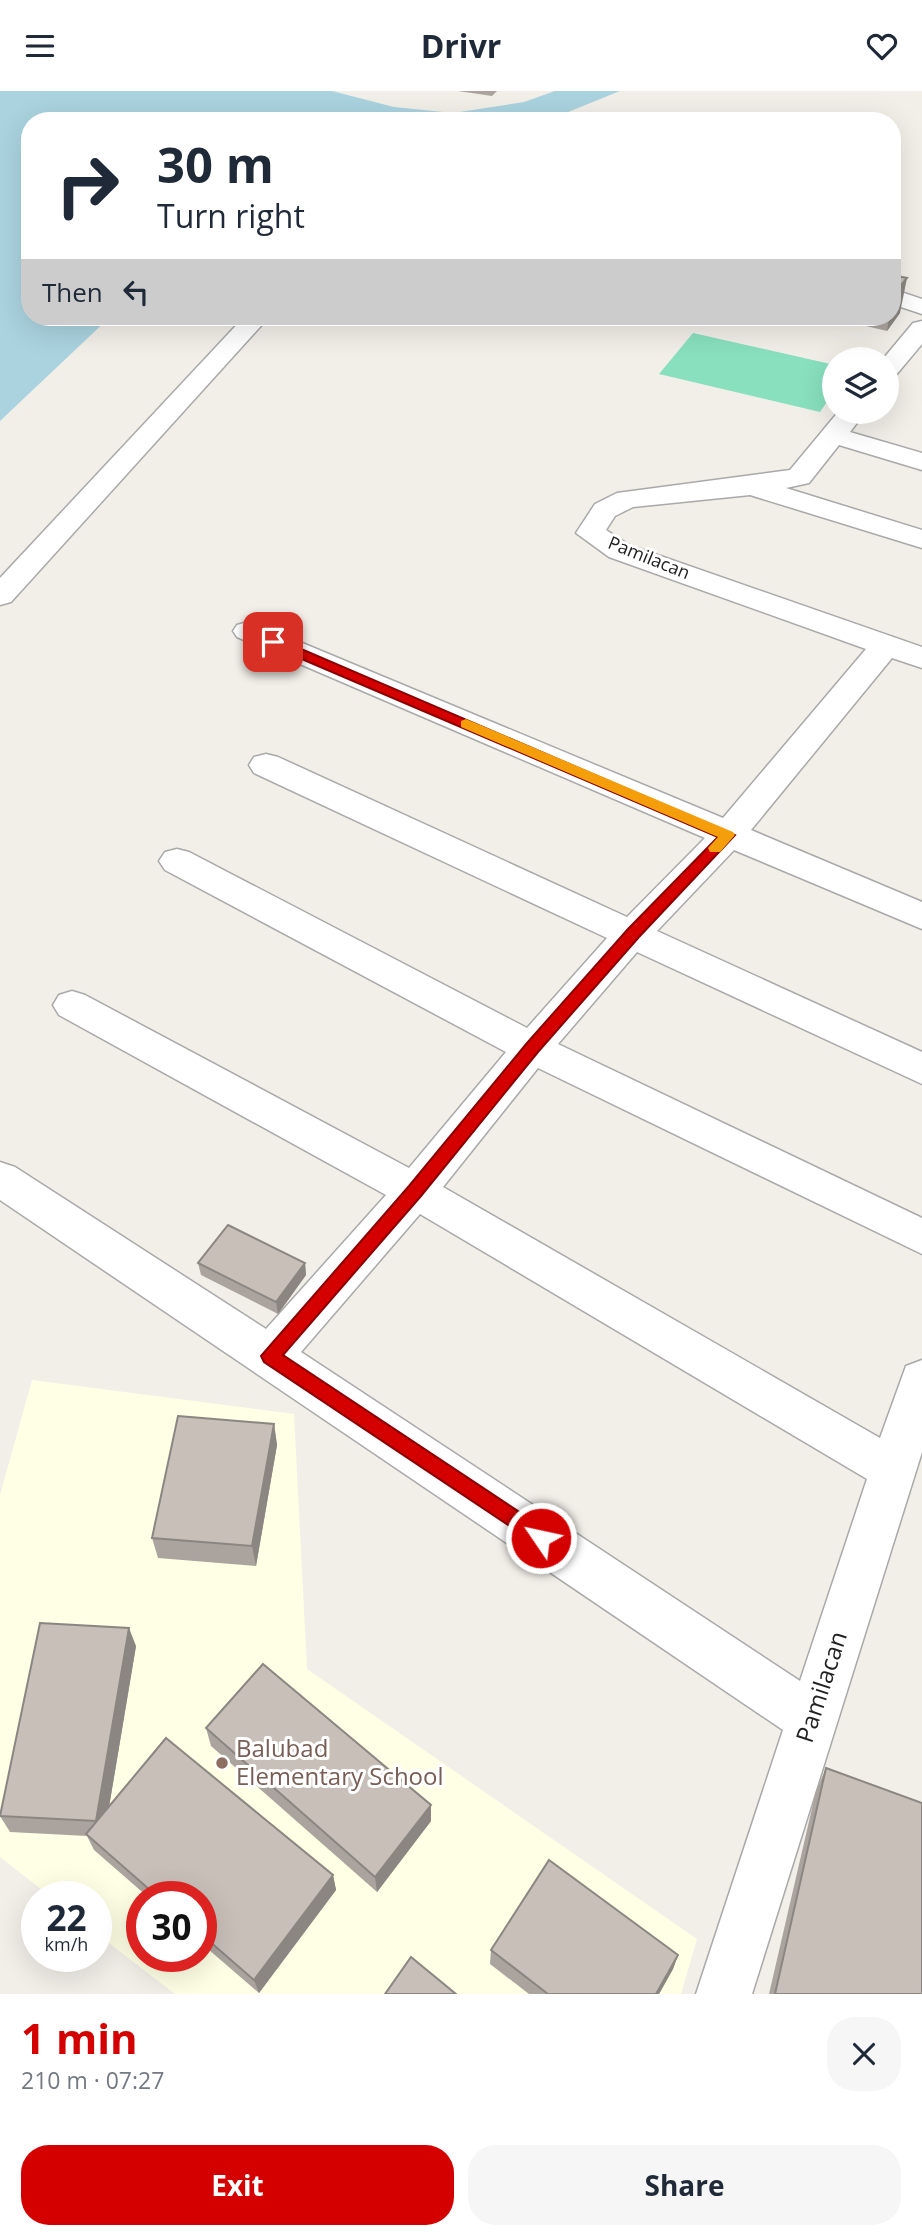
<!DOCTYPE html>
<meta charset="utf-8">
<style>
:root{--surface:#fff;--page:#f6f6f7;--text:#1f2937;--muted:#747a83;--accent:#d40000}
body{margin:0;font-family:"Open Sans",sans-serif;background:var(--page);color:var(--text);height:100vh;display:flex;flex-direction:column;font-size:26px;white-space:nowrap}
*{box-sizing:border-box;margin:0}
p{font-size:23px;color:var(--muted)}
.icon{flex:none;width:38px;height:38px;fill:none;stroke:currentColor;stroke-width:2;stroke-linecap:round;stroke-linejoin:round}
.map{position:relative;height:1903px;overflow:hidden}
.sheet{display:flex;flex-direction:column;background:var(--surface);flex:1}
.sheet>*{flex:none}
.top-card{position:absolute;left:21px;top:21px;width:880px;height:214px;border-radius:28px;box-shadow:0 7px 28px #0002;background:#fff;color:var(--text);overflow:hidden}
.buttons{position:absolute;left:822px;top:256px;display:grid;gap:14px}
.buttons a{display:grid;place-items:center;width:77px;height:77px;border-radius:50%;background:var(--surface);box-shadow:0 7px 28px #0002;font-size:35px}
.speed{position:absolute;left:21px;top:1790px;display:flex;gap:14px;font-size:35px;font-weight:700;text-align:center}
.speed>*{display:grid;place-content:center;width:91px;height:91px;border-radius:50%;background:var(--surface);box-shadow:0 7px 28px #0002;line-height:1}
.speed small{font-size:18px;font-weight:400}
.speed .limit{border:10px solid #d22;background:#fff;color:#111}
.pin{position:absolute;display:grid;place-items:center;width:60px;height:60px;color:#fff;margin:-30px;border-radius:14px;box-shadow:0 4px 10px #0006}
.me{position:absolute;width:77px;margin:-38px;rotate:304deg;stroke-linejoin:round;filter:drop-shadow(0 0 5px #0008)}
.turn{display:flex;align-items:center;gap:24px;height:147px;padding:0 21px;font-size:32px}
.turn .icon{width:91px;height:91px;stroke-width:2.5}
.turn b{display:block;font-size:49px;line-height:60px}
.then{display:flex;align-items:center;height:66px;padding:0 21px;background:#0003;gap:14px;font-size:26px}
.round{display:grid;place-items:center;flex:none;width:74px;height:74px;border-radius:28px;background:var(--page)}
.head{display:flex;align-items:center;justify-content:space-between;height:119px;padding:0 21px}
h1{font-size:42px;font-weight:700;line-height:52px;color:var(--accent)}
.button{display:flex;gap:14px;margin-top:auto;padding:14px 21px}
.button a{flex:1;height:80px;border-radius:28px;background:var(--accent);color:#fff;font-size:28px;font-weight:700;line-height:80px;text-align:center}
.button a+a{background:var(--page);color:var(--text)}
header{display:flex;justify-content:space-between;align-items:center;height:91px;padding:0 21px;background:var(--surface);font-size:32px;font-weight:700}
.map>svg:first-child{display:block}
.education{fill:#ffffe5;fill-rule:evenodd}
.pitch{fill:#88e0be}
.water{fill:#aad3df}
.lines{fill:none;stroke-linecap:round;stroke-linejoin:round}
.minor-casing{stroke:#a9a9a9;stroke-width:3}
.minor{fill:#fff;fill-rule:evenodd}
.wall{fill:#aba49e}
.shaded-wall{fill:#8b8681}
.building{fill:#c7bfb8;stroke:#8b8681;stroke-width:2}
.route{fill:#d40000;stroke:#8a0000;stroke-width:2}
.slow{fill:#f59e0b}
.education-dot{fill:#8d6e63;stroke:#fff;stroke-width:2.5}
.labels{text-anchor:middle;stroke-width:6;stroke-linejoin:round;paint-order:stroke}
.far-street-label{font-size:18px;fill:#222;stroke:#fff}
.near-street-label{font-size:24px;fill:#222;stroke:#fff}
.near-education-label{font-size:24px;fill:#785e54;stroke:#fff;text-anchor:start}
</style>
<header><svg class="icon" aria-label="menu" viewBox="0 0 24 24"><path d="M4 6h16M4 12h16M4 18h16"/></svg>Drivr<svg class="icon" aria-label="heart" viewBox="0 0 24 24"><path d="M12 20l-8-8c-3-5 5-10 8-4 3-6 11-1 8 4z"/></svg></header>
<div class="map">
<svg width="922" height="1903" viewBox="0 0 922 1903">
<rect width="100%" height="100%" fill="#f2efe9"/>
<path class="education" d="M32,1289L294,1323L307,1578L697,1848L681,1903H175L96,1842V1806H51L0,1766V1404ZM142,1806H201V1866H142Z"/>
<path class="pitch" d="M693,242L835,274V299L820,321L659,283Z"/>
<path class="water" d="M0,0H332L394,16L453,22L524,11L555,0H620L546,30H30V226H110L0,330Z"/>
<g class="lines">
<g class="minor-casing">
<g id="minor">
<path d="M892,198L922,208V223L892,213Z"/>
<path d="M244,226H269L11,511L0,514V487Z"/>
<path d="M922,230V253L896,284L887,287V268H883L913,232Z"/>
<path d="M839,320H866L850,341L922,362V379L839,354L809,392L786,397L922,439V457L750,404L633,416L615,425L606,439L629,454L922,556V577L892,567L751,739L922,811V838L734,759L657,840L922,961V993L637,861L558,953L922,1127V1163L538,977L443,1096L880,1347L906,1275L922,1269V1361L752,1903H696L783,1639L0,1109V1071L15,1076L266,1238L386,1104L59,924L53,914L59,904L72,900L85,904L409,1077L506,961L165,779L159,770L165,761L177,758L189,761L527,937L607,847L254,682L249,674L254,666L266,663L278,666L627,826L705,747L237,546L233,540L237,534L248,531L259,534L723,727L866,558L609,466L576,442L595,413L617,402L790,379ZM420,1123L867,1388L800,1590L301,1261Z"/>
</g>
</g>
<use href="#minor" class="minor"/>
</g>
<g class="wall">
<path d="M458,0H497L492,5Z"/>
<path d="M892,184L900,222L887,240L828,226H892Z"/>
<path d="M198,1172H305L306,1184L278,1223L201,1184Z"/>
<path d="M274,1333L277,1354L256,1475L158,1467L152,1447Z"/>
<path d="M136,1555L109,1716L333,1784L336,1799L259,1902L201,1852V1806H148L94,1759L87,1745L10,1741L0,1725Z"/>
<path d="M206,1637L431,1714V1730L377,1801L211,1655Z"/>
<path d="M826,1677L922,1903H769L816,1700Z"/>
<path d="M491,1859L678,1864L673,1878L659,1903H529L490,1873Z"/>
</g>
<g class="shaded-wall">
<path d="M907,187L900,222L887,240L889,226H892L893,204Z"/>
<path d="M305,1172L306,1184L278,1223L276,1211Z"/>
<path d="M274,1333L277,1354L256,1475L252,1455Z"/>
<path d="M129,1537L136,1555L104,1746L96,1730Z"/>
<path d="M431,1714V1730L377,1801L375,1786Z"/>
<path d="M333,1784L336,1799L259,1902L254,1889Z"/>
<path d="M678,1864L673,1878L659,1903H656Z"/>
</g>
<g class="building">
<path d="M892,184L907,187L893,204H892Z"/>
<path d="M228,1134L305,1172L276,1211L198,1172Z"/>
<path d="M178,1325L274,1333L252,1455L152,1447Z"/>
<path d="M40,1532L129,1537L96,1730L0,1725Z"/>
<path d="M263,1573L431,1714L375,1786L206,1637Z"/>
<path d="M166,1647L333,1784L254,1889L201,1843V1806H158L86,1743Z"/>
<path d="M826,1677L922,1712V1903H775Z"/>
<path d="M549,1769L678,1864L656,1903H548L491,1859Z"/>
<path d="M411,1866L456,1903H385Z"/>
</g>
<path class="route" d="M269,548H278L735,744L639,846L538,961L421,1105L283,1264L548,1440L551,1447L548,1454L541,1456L264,1271L261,1265L409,1095L527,952L628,838L718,746L269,554Z"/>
<path class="slow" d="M466,628L733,741L735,744L720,761H710L708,757L718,746L461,636V630Z"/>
<circle class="education-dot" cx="222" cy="1672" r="7"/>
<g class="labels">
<g class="far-street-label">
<text transform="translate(649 467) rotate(22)" y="6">Pamilacan</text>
</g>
<g class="near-street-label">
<text transform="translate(822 1596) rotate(-72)" y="8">Pamilacan</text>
</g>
<g class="near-education-label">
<text x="236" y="1666">Balubad<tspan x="236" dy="28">Elementary School</tspan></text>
</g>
</g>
</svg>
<div class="buttons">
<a><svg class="icon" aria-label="layers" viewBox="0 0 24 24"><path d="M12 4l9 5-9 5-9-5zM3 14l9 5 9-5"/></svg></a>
</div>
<div class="speed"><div>22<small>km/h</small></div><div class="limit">30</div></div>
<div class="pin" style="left:273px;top:551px;background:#d93025"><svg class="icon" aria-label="arrive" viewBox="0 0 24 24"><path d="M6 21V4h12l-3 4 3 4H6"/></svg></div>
<svg class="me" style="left:541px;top:1447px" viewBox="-20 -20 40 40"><circle r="17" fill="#d40000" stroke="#fff" stroke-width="3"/><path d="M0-11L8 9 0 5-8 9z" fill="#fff"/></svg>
<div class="top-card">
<div class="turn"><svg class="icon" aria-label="right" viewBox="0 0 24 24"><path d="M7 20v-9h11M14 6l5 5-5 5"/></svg><div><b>30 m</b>Turn right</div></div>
<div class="then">Then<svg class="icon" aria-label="left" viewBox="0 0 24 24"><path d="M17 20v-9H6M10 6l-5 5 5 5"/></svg></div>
</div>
</div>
<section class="sheet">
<div class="head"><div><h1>1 min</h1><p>210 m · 07:27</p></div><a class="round"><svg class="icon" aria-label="close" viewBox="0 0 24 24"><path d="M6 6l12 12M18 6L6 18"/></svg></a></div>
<div class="button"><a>Exit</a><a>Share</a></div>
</section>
